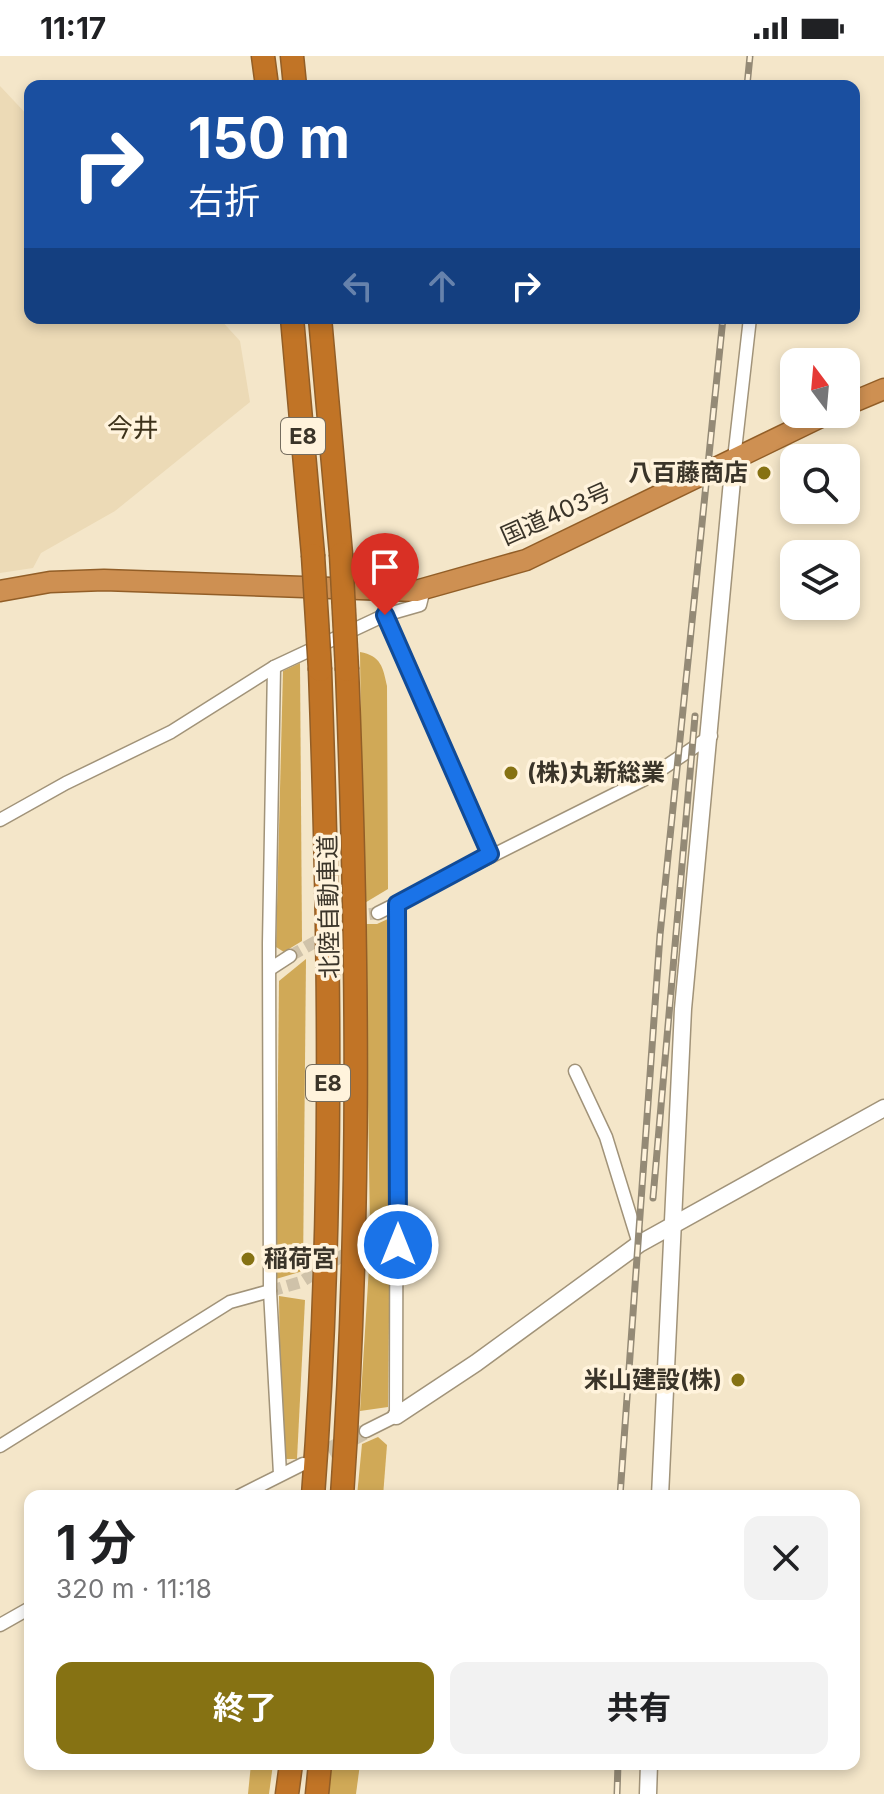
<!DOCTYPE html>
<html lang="ja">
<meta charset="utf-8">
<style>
:root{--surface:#fff;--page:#f2f2f2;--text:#202124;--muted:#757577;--accent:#867213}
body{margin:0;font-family:Inter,"Noto Sans JP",sans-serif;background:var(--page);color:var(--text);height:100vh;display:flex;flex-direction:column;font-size:30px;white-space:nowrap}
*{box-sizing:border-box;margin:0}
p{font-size:26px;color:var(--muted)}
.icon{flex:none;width:44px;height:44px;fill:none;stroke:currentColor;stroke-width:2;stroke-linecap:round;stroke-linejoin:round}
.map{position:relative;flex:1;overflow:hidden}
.details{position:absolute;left:24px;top:1434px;width:836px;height:280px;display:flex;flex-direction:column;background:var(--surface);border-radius:16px;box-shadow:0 4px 12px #0003}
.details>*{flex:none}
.top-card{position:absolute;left:24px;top:24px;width:836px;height:244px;border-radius:16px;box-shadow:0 4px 12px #0003;background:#1a4fa0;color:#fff;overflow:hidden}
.needle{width:52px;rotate:344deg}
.controls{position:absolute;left:780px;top:292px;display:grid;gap:16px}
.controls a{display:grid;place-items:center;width:80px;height:80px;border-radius:16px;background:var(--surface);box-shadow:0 4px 12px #0003;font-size:40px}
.pin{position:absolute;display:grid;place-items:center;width:68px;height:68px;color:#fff;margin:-82px -34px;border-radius:50% 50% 50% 0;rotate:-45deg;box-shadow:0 0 8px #0007}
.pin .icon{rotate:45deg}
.me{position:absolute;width:88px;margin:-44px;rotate:0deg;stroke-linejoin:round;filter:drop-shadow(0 0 6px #0008)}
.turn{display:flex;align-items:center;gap:28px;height:168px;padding:0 32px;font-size:36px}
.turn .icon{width:104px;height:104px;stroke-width:2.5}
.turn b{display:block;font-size:56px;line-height:68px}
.lanes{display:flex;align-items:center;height:76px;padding:0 32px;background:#0003;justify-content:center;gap:40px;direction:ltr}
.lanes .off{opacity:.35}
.round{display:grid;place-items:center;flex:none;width:84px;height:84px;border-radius:16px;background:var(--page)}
.summary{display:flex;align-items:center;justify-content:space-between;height:136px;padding:0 32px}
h1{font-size:48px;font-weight:700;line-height:60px}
.action{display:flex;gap:16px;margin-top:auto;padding:16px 32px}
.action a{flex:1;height:92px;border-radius:16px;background:var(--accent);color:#fff;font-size:32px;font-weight:700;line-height:92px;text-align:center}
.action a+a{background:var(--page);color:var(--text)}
.status{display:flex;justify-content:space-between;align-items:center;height:56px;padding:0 40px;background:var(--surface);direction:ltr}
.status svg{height:22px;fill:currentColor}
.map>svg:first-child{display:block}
.built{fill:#ecdab6}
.forest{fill:#d0a957}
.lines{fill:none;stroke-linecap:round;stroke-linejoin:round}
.minor-tunnel{stroke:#cfc2a9;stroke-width:12;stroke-dasharray:12 6;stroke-linecap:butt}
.tertiary-tunnel{stroke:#cfc2a9;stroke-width:16;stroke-dasharray:16 8;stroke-linecap:butt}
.minor-casing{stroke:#a19379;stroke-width:15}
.tertiary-casing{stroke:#a19379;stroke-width:19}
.trunk-casing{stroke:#925e27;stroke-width:23}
.motorway-casing{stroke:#925e27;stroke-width:25}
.minor{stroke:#fff;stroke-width:12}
.tertiary{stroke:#fff;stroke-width:16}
.trunk{stroke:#ce9052;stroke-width:20}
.motorway{stroke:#c17426;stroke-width:22}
.rail-casing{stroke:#948a76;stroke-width:7}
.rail{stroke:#fff3dc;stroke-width:4;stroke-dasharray:12;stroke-linecap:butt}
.motorway-bridge-casing{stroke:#925e27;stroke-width:25;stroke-linecap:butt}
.motorway-bridge{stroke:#c17426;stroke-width:22}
.route-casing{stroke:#114b97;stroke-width:20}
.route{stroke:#1a73e8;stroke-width:14}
.poi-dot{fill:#867213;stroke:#fff3dc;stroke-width:3}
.labels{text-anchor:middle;stroke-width:7;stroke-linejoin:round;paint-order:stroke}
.shield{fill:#fff3dc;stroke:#756d5f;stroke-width:2}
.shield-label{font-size:22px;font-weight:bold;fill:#3a3429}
.poi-label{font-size:24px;font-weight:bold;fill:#3a3429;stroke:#fff3dc;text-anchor:end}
.street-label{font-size:24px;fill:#3a3429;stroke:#fff3dc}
.neighbourhood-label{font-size:26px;fill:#3d321a;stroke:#fff3dc}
</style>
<div class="status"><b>11:17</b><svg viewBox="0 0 49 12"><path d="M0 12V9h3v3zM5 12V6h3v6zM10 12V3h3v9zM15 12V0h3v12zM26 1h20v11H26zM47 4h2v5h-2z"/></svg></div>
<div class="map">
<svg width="884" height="1738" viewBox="0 0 884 1738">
<rect width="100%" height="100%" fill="#f4e6c9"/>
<path class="built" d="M0,30L30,62V262H219L240,285L250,346L115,455L41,497L33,512L0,517Z"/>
<g class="forest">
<path d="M360,596C381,600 383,611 387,630L388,833L363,848Z"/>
<path d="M300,607L302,885L284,896L276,891L283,615Z"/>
<path d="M390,862L394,1035L390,1163L370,1169L365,868H377Z"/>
<path d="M306,903L303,1215L276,1223L279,925Z"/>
<path d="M390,1180L388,1351L360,1355L370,1195Z"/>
<path d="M279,1240L305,1244L297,1403H281Z"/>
<path d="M378,1381L387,1389L383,1440H357L362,1388Z"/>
<path d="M251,1708H273L269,1738H248Z"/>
<path d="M331,1708H360L356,1738H328Z"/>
</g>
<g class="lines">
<g class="minor-tunnel">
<path d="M290,900L363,859L378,857"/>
<path d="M270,1235L301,1226L386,1172"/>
</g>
<path class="tertiary-tunnel" d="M307,1406L366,1375"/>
<g class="minor-casing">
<g id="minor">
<path d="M734,403L750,262"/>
<path d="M385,559L490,798"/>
<path d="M274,611L269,887L270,1235L280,1418"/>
<path d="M0,764L66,727L171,676L274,611L385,559L420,549L424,533"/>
<path d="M378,857L653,719L711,680"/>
<path d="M270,913L290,900"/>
<path d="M575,1015L606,1081L639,1188"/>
<path d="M366,1375L396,1360L397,848"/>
<path d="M0,1390L230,1246L270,1235"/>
<path d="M239,1440L303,1408"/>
<path d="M0,1569L30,1552"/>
</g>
</g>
<g class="tertiary-casing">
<g id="tertiary">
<path d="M396,1360L476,1307L639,1188L884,1052"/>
<path d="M660,1440L683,953L734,403"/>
<path d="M648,1738L649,1708"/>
</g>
</g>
<g class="trunk-casing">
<g id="trunk">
<path d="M846,349L884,333"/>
<path d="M0,535L50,526L104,524L416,535L526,504L827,358"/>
</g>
</g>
<g class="motorway-casing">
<g id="motorway">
<path d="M263,0L267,30"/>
<path d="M292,0L295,30"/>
<path d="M292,262L313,499"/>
<path d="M320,262L341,498"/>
<path d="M313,1440C334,1165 330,889 320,614"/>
<path d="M342,1440C361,1165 358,890 347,614"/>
<path d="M287,1738L291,1708"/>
<path d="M317,1738L320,1708"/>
</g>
</g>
<use href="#minor" class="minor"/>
<use href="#tertiary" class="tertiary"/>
<use href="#trunk" class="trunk"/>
<use href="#motorway" class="motorway"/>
<g class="rail-casing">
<g id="rail">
<path d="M747,30L750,0"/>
<path d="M653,1142L695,660"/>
<path d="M620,1440L660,879L723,262"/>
<path d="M617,1738L618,1708"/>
</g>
</g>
<use href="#rail" class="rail"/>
<g class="motorway-bridge-casing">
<g id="motorway-bridge">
<path d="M341,498L347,614"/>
<path d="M313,499L320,614"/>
</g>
</g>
<use href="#motorway-bridge" class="motorway-bridge"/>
</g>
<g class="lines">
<g class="route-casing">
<path id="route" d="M385,559L490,798L397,848L398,1189"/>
</g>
<use href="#route" class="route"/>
</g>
<g class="poi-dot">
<circle cx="764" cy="417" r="8"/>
<circle cx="511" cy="717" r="8"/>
<circle cx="248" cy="1203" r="8"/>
<circle cx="738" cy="1324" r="8"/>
</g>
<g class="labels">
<g class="shield">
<rect x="281" y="362" width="44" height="36" rx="6"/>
<rect x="306" y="1009" width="44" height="36" rx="6"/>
</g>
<g class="shield-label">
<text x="303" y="388">E8</text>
<text x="328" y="1035">E8</text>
</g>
<g class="poi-label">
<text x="748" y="425">八百藤商店</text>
<text x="527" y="725" text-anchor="start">(株)丸新総業</text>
<text x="264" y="1211" text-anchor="start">稲荷宮</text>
<text x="722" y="1332">米山建設(株)</text>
</g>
<g class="street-label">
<text transform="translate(556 458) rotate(-24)" y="8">国道403号</text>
<text transform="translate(329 851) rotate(-91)" y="8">北陸自動車道</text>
</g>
<g class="neighbourhood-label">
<text x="133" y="381">今井</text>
</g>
</g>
</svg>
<div class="controls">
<a><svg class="needle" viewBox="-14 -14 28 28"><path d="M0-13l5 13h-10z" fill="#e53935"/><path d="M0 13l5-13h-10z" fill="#757577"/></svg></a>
<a><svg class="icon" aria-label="search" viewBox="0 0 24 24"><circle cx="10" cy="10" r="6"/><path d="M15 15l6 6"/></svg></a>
<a><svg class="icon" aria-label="layers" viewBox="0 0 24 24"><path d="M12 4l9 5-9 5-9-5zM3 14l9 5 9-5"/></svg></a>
</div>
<div class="pin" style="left:385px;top:559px;background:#d93025"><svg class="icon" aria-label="arrive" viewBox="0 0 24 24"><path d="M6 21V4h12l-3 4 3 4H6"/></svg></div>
<svg class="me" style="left:398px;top:1189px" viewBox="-20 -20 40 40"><circle r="17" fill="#1a73e8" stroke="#fff" stroke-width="3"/><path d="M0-11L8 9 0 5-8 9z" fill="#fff"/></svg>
<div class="top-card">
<div class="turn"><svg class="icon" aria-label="right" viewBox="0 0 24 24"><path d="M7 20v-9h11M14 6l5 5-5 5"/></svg><div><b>150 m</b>右折</div></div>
<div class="lanes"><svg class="icon off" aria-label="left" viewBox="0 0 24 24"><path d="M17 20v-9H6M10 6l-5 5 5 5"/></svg><svg class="icon off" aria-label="ahead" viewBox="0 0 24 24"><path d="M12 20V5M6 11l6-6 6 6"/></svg><svg class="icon" aria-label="right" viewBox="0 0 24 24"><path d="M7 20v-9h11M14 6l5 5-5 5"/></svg></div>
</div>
<section class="details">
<div class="summary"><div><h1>1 分</h1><p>320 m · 11:18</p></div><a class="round"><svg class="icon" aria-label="close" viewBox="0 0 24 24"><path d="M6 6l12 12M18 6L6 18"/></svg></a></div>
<div class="action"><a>終了</a><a>共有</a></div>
</section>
</div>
